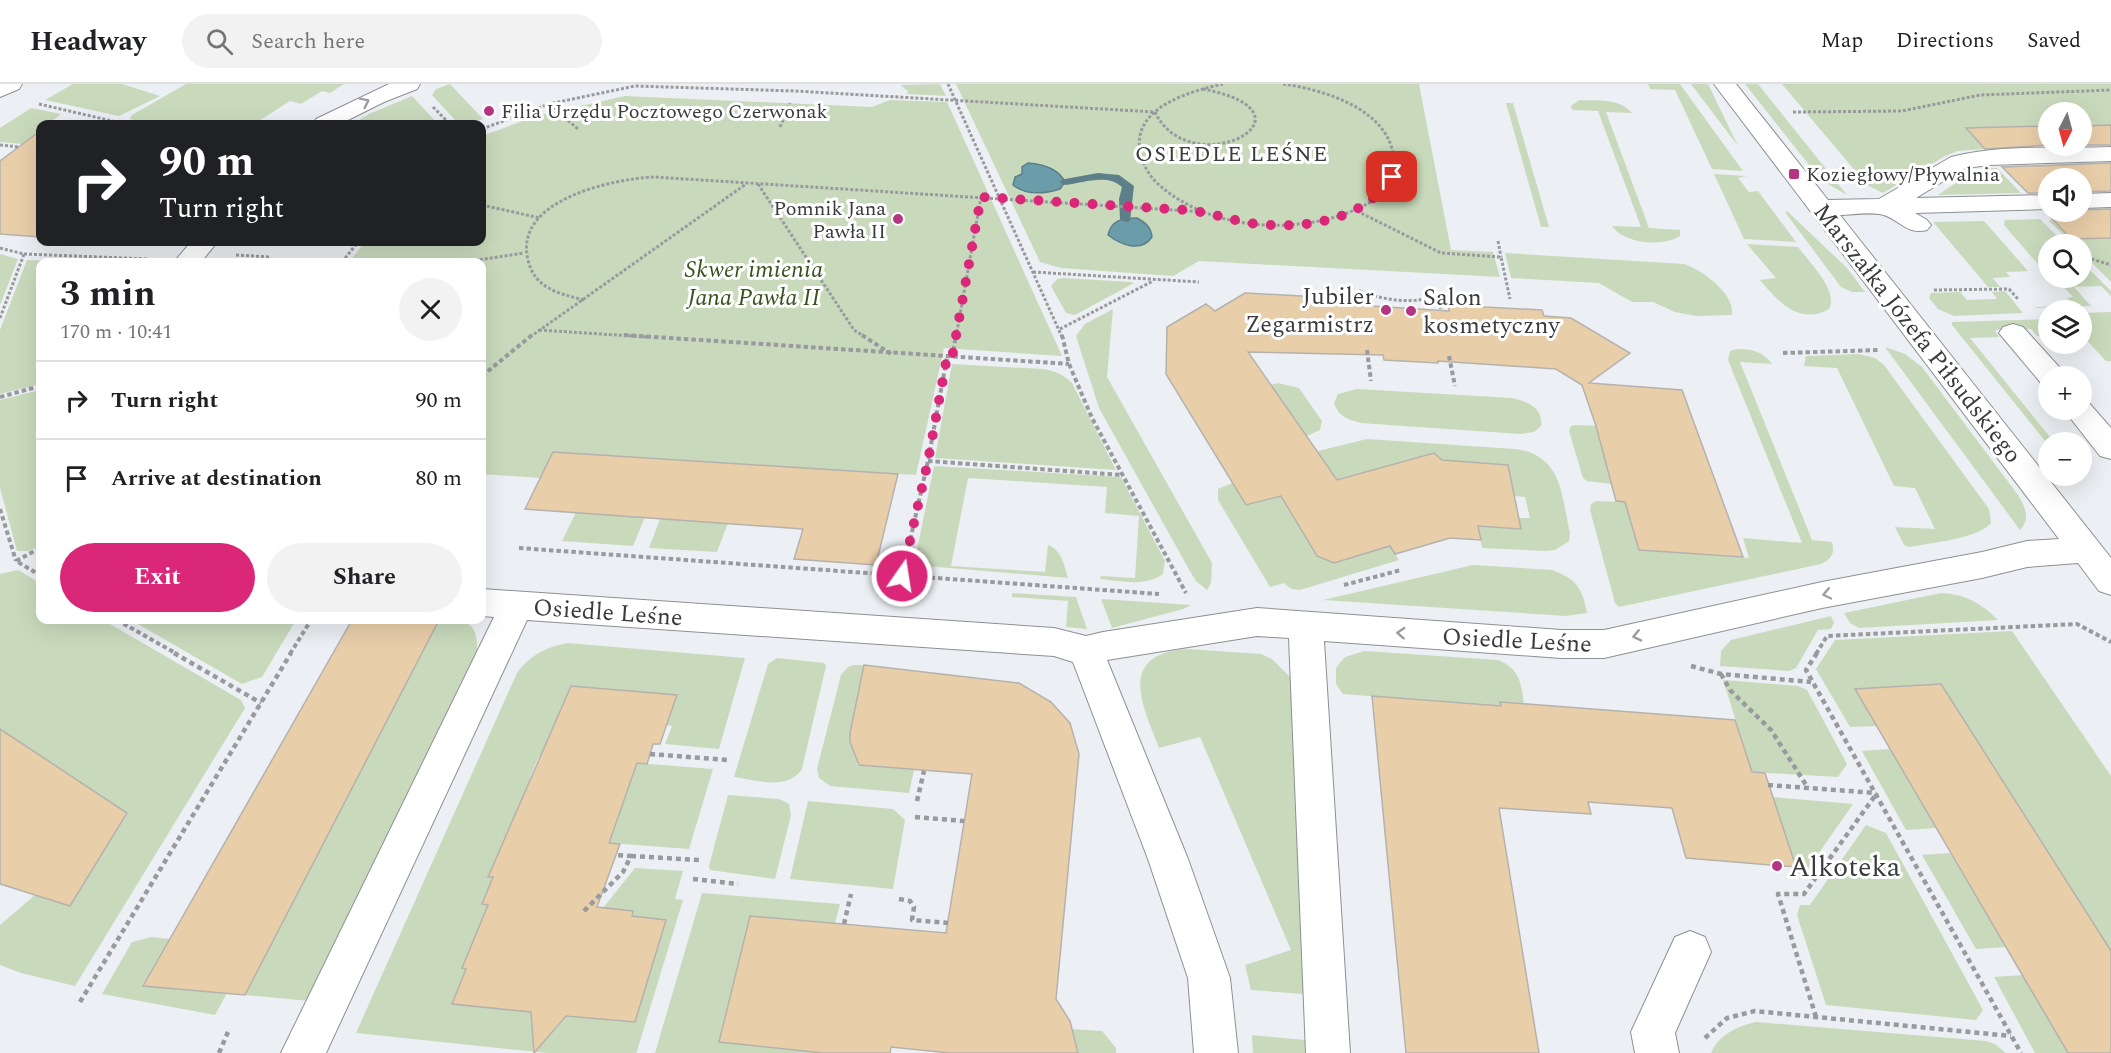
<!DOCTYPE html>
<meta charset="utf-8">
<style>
:root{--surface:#fff;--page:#f2f2f2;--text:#202124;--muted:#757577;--line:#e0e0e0;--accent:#db2777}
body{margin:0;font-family:Spectral,serif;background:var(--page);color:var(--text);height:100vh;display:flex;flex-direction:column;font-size:22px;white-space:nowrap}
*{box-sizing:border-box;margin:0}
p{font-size:20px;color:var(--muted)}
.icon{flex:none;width:33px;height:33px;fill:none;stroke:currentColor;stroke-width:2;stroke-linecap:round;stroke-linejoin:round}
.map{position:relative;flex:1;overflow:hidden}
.side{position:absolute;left:36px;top:174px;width:450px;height:366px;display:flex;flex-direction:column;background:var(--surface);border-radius:12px;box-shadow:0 6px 24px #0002}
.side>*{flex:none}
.guide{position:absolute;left:36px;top:36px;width:450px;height:126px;border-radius:12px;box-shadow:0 6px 24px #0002;background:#202124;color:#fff;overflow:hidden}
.needle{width:39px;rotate:186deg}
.buttons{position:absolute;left:2038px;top:18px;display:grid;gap:12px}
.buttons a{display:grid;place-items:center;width:54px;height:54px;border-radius:50%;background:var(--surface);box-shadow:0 6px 24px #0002;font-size:30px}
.pin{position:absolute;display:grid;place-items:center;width:51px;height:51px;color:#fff;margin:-26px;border-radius:12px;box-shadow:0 3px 9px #0006}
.me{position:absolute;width:66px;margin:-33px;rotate:13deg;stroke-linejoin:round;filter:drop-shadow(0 0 4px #0008)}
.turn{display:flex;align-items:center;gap:21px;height:126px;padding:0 24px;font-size:27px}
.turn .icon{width:78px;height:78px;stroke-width:2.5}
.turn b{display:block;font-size:42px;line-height:51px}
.round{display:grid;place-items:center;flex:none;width:63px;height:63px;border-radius:32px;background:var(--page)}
.overview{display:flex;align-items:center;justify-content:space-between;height:102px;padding:0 24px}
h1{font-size:36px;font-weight:700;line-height:45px}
.button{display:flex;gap:12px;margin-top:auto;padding:12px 24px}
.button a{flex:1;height:69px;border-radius:36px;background:var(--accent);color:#fff;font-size:24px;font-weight:700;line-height:69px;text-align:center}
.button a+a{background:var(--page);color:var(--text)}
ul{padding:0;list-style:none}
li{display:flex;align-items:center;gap:18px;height:78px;padding:0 24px;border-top:2px solid var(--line)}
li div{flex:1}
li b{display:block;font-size:22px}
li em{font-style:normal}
header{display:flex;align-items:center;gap:36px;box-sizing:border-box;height:84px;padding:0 30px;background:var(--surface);border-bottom:2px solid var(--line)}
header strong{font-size:28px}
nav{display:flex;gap:33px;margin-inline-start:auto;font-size:21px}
.search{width:420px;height:54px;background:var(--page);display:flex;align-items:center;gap:15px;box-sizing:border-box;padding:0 21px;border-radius:33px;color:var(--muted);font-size:22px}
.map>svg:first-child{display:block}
.green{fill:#c9dabc}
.water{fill:#6b9caa;stroke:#5c7f89;stroke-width:1.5}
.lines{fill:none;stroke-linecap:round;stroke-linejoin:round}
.stream{fill:#5c7f89;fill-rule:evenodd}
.building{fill:#e9ceaa;stroke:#b5b2ae;stroke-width:1.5}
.minor-casing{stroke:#8d9094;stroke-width:2}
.path-far2{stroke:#989a9e;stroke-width:3;stroke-dasharray:3 2;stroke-linecap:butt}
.path-far1{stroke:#989a9e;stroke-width:4;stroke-dasharray:4.5 3;stroke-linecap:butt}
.path{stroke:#989a9e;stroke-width:4.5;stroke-dasharray:5 4;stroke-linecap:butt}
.minor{fill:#fff;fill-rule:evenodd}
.oneway{stroke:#9c9d9e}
.route{stroke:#db2777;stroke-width:10;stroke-dasharray:0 18}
.poi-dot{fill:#b43683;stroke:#fff;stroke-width:2}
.labels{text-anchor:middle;stroke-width:6;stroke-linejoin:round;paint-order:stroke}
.far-poi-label{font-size:20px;fill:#3a3b3d;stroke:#fff;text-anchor:start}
.far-neighbourhood-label{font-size:22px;letter-spacing:1.5px;fill:#3a3b3d;stroke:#fff}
.park-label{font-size:24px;font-style:italic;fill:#38521d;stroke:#fff}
.poi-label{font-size:24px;fill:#3a3b3d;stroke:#fff;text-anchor:end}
.street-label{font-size:24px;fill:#3a3b3d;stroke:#fff}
.near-poi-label{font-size:28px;fill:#3a3b3d;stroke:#fff;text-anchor:start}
</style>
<header>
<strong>Headway</strong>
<div class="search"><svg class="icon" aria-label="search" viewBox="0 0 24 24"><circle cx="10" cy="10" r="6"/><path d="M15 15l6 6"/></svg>Search here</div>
<nav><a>Map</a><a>Directions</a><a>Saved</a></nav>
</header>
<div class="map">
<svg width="2111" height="969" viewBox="0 0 2111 969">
<rect width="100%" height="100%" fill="#eceff3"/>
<g class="green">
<path d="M73,0H122L160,12L119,32L45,16Z"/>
<path d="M186,0H344L330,9L322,7L301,20L290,17L257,38L262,40H155L130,35L132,31Z"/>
<path d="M450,0L483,35L473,39L456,37L432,11L436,5Z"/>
<path d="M940,0L946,12L907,10L908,7L900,1Z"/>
<path d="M956,0H1419L1451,166L1493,168L1500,193L1199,177L1173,192L1061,184L1040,178Z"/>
<path d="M1648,0H1680L1743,87L1712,85L1675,6L1650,5Z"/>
<path d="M1691,0H1708L1738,62Z"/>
<path d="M1745,0H1758L1847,111L1821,96Z"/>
<path d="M1782,0H2111V41L2082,42V28H2049V42L1966,44L1974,53H1978L1985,65L1958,67L1945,72L1883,109L1867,101Z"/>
<path d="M412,12L438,40H352L369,30Z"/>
<path d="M625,12L872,23L890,16L947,18L1062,272L944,264L916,391L554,368L540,394L482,390V178H349L365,158H482V52L536,32Z"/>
<path d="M1579,16C1597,17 1620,14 1632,29L1606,28L1649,144L1680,146V152C1663,163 1624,160 1612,142L1641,143L1598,27L1572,26L1571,22Z"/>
<path d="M1506,19H1513L1549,143H1541Z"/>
<path d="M31,24L61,30L48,40H40V46L22,60L0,58V44Z"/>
<path d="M1987,84H1997L2021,109L1938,111L1966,92Z"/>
<path d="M1714,90L1747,92L1738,94L1749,108L1758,107L1796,158L1744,155Z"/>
<path d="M1787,127L1847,184L1865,208H1852L1841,203L1785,128Z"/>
<path d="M2054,133L2111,154V198L2082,169V160H2073L2049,137Z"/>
<path d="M2040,135L2065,160H2049V193L2004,141L2005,136Z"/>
<path d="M1984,137L2028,187L2006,188L2010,193L1993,194L2000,203H1988L1933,138Z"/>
<path d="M1747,160L1798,163C1809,178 1839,207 1829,225C1800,242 1777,217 1760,196L1776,194Z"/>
<path d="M1505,169L1684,180C1702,186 1735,209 1732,231L1696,232L1675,228L1653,218H1632L1599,199L1511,194Z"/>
<path d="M0,170L18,175L0,221Z"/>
<path d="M27,176L83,178H40V300L0,310V246Z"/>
<path d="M2082,178L2111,207V212L2101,202L2074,203L2091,222L2036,224L2035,223L2074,222L2067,214L2073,213L2059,198H2053L2049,194H2082Z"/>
<path d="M1064,194L1131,198L1134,199L1075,231L1066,229L1051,202L1057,195Z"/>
<path d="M2005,207L2023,229L1954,232L1938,225L1929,214L1931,209L1960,208L1967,216L1997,215L1992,208Z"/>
<path d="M1113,225L1107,293L1212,479L1211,499L1207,506L1196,497L1191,489L1099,324L1076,252L1085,240Z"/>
<path d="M2111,228V277H2106L2082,251V229Z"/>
<path d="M2049,235V252H2037L2031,245L1995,246L1999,253L1970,254L2054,358H2049V362L1952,241V238Z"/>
<path d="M1885,263L1905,270L1922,283L2018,411C2025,423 2031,435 2020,446Z"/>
<path d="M1737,265C1751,265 1763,267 1772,280L1740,278L1812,456L1832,458C1835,469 1832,475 1821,480L1619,523L1615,519L1590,426L1591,420L1596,417L1625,418L1639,466L1711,467L1712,471L1749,474L1743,454L1802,459L1728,276L1730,267Z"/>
<path d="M1858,270L1875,274L1884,281L1989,425L1991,439C1978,455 1929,459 1909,463L1904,461L1895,443L1935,445L1915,404L1894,402L1837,284L1804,282L1806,272Z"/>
<path d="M952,280L1043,285C1055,287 1063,290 1072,299L1116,386L935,374Z"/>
<path d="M1278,299L1299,304L1322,337L1320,346L1300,355L1264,303Z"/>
<path d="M1357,305L1512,314C1528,318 1543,323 1541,342L1534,348L1520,350L1361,339C1347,335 1339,333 1334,319L1338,310Z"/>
<path d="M40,306V461L29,467H17L0,404V316Z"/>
<path d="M1576,341L1603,342L1620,401L1587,397L1583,394L1569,347L1571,342Z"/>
<path d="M1367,355L1515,365C1563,371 1561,411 1570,449L1569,457L1555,466L1545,467L1482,464L1478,442L1521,445L1519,434H1530L1525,413L1514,412L1508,381L1442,376L1434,369L1326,399L1306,370Z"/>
<path d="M934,382L1121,393L1165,477L1163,490C1145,503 1121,497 1101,495L1100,492L1135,494L1139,432L1105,429L1107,403L968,394L951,482L1045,488L1048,461C1062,466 1064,481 1068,494L914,481Z"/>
<path d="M1232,399L1246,421L1299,407L1334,479L1390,462L1399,476L1300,506L1291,505L1284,499L1270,503L1218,416V405Z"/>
<path d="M576,428L645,433L633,462L562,457Z"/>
<path d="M660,435L728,439L717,468L649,464Z"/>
<path d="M1473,481L1552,486C1577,495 1582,504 1587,529L1566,532L1323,516Z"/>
<path d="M18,486L40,499V536H103L241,616L245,624L75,902L21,889L0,881V841L35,811L70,822L127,729L0,645V490Z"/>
<path d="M1012,509L1076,513L1087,545L1066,543L1068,517L1012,513Z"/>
<path d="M1941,509C1965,510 1981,519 1998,536L1859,544L1850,539L1844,529Z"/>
<path d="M1101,515L1191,521L1183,525L1112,544Z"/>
<path d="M1831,532L1834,539L1831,545L1818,546L1796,584L1789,587L1720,582L1721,567L1731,556Z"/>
<path d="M131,536H296L262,593L242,600Z"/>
<path d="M439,536C465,536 478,536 477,567L309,917L245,911Z"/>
<path d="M2012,547L2111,692V867L1941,600L1856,605L1877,642L1850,643L1816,585L1835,556Z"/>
<path d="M568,559L745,574L719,665L665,660L672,642L666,641L677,611L571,602L542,672H539L530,693L534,694L507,759H503L488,792L493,793L482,820L497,822L480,864H470L462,884L466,885L452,920L531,928L532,943L554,946L566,932L634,938L666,836L632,832L633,827L603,824L635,784L683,787L675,815L683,816L637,967L636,969H547L356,949L516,591C528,572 546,563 568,559Z"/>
<path d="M1186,565L1261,570L1272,575L1292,595L1310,969H1253L1252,951L1305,956L1303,910L1251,906L1245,881L1291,866L1200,653L1159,664C1143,622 1116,571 1186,565Z"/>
<path d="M1364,567L1498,576C1520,585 1521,599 1524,620L1500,618L1501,622L1343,610L1336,600V584L1345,573Z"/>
<path d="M777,574L824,579L826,582L802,685C788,707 756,696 734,693L768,580Z"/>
<path d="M853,581H864L850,649C850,660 858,671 857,681L914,686L909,709L830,702L819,694L817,685L841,591L848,583Z"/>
<path d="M1723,596L1798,602L1807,606L1847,680L1838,693L1752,688Z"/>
<path d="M1890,665L1936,744L1906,746L1862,667Z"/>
<path d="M637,679L713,685L689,765L609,759Z"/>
<path d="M728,711L779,715L789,720L791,731L775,795L710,786L709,782Z"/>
<path d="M1773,713L1853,720L1800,796Z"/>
<path d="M808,717L893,725L905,736L893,805L790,795Z"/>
<path d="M1866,741L1886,749L1983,926L1976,936L1826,921L1797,831L1800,821H1810Z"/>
<path d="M1950,769L2006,863L1976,865L1922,771Z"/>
<path d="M702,809L840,820L835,839L750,832L719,958L823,969H655Z"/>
<path d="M152,853L170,855L143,902L227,909L215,931L102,910L132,858Z"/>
<path d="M2022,891L2068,969H2035L1994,893Z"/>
<path d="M1756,938L1986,957L1995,960L2006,969H1711C1718,951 1738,942 1756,938Z"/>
<path d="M1072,945L1102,947L1116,964V969H1072Z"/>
</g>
<g class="water">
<path d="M1028,79C1043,80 1058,84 1065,98L1060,105C1044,110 1027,112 1013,101L1015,93L1022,90V83Z"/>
<path d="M1137,134C1146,139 1151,143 1152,153C1141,169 1121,161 1108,151C1112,135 1122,135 1137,134Z"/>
</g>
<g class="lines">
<path class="stream" d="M1098,89L1119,91L1134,102L1130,137L1126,138L1120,135L1119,115L1122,103C1107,89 1083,99 1065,101L1059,98L1065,95Z"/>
</g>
<g class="building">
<path d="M2111,41V61H2082V42Z"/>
<path d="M2049,42V61L1985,65L1966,44Z"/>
<path d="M40,47V153L0,150V77Z"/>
<path d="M2111,79V107L2082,108V94H2049V109H2028L2002,83Z"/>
<path d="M2111,125V154L2071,155L2045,127Z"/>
<path d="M1245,209L1355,215L1356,221L1449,227L1448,221L1542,226L1544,232L1571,234L1630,269L1589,299L1682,306L1743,473L1639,466L1625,418L1616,417L1596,342L1582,301L1556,285L1438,277V279L1384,276L1383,271L1248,268L1337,396L1434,369L1442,376L1508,381L1521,445L1478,442L1481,456L1450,454L1395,470L1390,462L1334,479L1317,472L1281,412L1246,421L1166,290L1167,243L1206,220L1215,227Z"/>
<path d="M553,368L898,390L876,481L794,475L803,445L525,425Z"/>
<path d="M352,536H439L245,911L143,902Z"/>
<path d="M864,581L1019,599L1051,618L1070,639L1079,670L1056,915L1070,937L1078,969H950L891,963L890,969H823L719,958L750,832L946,849L972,690L859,681L850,658V649Z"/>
<path d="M1941,600L2111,867V969H2068L1855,605Z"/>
<path d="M571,602L677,611L660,660H653L647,680L637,679L609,759L620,760L597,823L633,827L632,832L666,836L635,938L566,932L534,969L531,928L452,920L466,885L462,884L488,821L482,820L493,793H488Z"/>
<path d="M1372,612L1501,622L1500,618L1735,636L1752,688L1765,689L1796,783L1686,774L1672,724L1588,718L1591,730L1499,724L1539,969H1406Z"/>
<path d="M0,645L127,729L70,822L0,800Z"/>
</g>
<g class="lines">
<g class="minor-casing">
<g id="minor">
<path d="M0,0H22L19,5L0,13Z"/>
<path d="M389,0H420L417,5L384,18L340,40H313L316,35Z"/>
<path d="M1714,0H1736L1828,116L1879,115L1951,73C2002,60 2059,65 2111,63V77L1990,81L1965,84L1916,114L2049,111V125L1915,129L1927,136L1931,141L1927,146C1906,152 1897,132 1879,130C1866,128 1852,131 1840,131L2111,474V511L2099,507L2078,479L2027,483L1982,494L1822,524L1604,574H1561L1324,557L1350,969H1306L1289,554L1257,552L1107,576L1188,775L1230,894L1238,969H1194L1188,894L1148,775L1073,578L1054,572L527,536L326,969H281L494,533L482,532V505L1054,544L1086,552L1103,548L1257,524L1561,546H1604L1822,498L1982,468L2027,457L2059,455Z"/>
<path d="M2111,109V123L2082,124V110Z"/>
<path d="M191,158H211L214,162L201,178H174Z"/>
<path d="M2013,240L2023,243L2061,285L2065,292H2049V301L2041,299L1999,249L2003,243Z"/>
<path d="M2082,317L2089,319L2111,344V375L2100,372L2064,326H2082Z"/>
<path d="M1690,847L1705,853L1711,868L1675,949L1679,969H1635L1631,948L1675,853Z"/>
</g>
</g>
<g class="path-far2">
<path d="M948,0L1062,253"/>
<path d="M1223,0C1191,7 1132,23 1140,67C1142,79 1148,90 1157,99C1211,149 1305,153 1367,120C1381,113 1394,97 1394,81C1395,27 1326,6 1283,0"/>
<path d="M39,20L125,40"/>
<path d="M549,20L578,45"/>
<path d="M433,23L450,40"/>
<path d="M1155,28C1190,102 1330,30 1203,5"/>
<path d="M1793,28L1902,27L1980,11L2111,6"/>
<path d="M780,43L790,19"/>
<path d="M482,45L549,20L635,2L795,7L1155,28"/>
<path d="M0,61L19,63"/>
<path d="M758,100L854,246L865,253"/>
<path d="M482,121L540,134"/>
<path d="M1357,127L1441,169L1501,173L1510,215"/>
<path d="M1498,157L1501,173"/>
<path d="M0,164L24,170L0,234"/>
<path d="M24,170L149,175"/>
<path d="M236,171L271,173"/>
<path d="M2082,172L2111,181"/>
<path d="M342,178L358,158"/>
<path d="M465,178L524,169"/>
<path d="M1033,188L1199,198"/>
<path d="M1934,206L2009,205L2018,215"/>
<path d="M584,216C558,209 535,205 528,176C513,116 612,95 654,93L1205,128"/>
<path d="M1362,222L1360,207C1386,217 1411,220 1438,212L1441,226"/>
<path d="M1060,245L1153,197"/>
<path d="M539,246L647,253"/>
<path d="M530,253L746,100"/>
<path d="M956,253L981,113"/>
</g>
<g class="path-far1">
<path d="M624,251L1069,280"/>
<path d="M862,251L891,270"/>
<path d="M1062,251L1069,280L1092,334L1186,509"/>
<path d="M1367,266L1371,297"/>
<path d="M1783,269L1880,266"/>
<path d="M1449,272L1455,302"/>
<path d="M952,274L956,251"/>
<path d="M482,292L532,251"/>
<path d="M0,313L40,302"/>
<path d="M928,377L1122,391"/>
<path d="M0,425L16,477"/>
<path d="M40,464L16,477L40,491"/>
<path d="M519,464L1159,510"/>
<path d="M902,492L928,377L947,273"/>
<path d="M1344,501L1401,486"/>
<path d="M117,536L177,570"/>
<path d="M290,570L311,536"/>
<path d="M1816,570L1827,552L2077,540L2111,558"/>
</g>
<g class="path">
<path d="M174,569L261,619"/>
<path d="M1817,569L1806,586L2021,969"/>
<path d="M1691,582L1721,590L1811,598"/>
<path d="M1721,590L1730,606L1771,646L1808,704"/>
<path d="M650,670L728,676"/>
<path d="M1768,701L1876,709"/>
<path d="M917,717L924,687"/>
<path d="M915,733L964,737"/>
<path d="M631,772L699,776"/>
<path d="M693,795L738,800"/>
<path d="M899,815L910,817L914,823L912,836L948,839"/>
<path d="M584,827L623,788L631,772L616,771"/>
<path d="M844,840L851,810"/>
<path d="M80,918L291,569"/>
<path d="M1816,933L1778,810H1804L1877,709"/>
<path d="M1705,954L1727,934L1755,927L2011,952"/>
<path d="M219,969L228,948"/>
</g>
<use href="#minor" class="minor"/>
</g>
<defs><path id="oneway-chevron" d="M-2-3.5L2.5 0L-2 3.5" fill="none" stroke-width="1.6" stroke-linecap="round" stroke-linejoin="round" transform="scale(1.5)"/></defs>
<g class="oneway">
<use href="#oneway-chevron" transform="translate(365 18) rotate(-26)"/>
<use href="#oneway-chevron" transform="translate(1827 510) rotate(168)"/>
<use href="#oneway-chevron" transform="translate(1401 549) rotate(-176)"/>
<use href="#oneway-chevron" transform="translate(1637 552) rotate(167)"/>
</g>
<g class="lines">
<path class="route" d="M902,492L928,377L947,273L952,274L981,113C1049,117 1118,122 1186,126C1208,128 1227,135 1249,139C1299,146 1363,139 1392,93"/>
</g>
<g class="poi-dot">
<circle cx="489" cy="27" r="6"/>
<rect x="1788" y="84" width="12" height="12" rx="3"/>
<circle cx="898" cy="135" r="6"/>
<circle cx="1386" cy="226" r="6"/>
<circle cx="1411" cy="227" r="6"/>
<circle cx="1777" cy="782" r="6"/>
</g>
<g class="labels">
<g class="far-poi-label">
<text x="501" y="34">Filia Urzędu Pocztowego Czerwonak</text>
<text x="1806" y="97">Koziegłowy/Pływalnia</text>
<text x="886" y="131" text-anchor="end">Pomnik Jana<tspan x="886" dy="23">Pawła II</tspan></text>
</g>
<g class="far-neighbourhood-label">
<text x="1232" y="77">OSIEDLE LEŚNE</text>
</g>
<g class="park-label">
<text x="754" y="193">Skwer imienia<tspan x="754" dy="28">Jana Pawła II</tspan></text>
</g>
<g class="poi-label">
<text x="1374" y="220">Jubiler<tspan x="1374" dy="28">Zegarmistrz</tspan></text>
<text x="1423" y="221" text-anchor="start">Salon<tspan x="1423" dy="28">kosmetyczny</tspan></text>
</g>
<g class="street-label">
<text transform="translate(1918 249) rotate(52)" y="8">Marszałka Józefa Piłsudskiego</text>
<text transform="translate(608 528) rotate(4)" y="8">Osiedle Leśne</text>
<text transform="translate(1517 556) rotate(3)" y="8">Osiedle Leśne</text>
</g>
<g class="near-poi-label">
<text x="1789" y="792">Alkoteka</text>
</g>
</g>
</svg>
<div class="buttons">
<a><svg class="needle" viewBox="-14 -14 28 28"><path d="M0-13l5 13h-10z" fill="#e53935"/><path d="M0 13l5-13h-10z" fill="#757577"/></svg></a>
<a><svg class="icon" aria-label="sound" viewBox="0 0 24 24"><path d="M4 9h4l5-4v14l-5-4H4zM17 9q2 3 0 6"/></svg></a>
<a><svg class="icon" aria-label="search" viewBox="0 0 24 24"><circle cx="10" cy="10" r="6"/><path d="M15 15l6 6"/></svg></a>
<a><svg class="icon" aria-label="layers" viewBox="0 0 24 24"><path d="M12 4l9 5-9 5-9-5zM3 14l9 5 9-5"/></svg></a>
<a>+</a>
<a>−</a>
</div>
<div class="pin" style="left:1392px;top:93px;background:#d93025"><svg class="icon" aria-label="arrive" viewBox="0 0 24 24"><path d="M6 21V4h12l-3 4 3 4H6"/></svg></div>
<svg class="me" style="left:902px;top:492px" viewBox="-20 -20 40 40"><circle r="17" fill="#db2777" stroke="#fff" stroke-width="3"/><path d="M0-11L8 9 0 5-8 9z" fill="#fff"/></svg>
<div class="guide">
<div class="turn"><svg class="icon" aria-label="right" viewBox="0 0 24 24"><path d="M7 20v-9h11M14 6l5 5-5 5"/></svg><div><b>90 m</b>Turn right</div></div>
</div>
<section class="side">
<div class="overview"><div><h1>3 min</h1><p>170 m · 10:41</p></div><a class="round"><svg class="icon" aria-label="close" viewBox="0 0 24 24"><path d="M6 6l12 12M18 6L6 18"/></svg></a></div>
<ul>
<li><svg class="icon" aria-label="right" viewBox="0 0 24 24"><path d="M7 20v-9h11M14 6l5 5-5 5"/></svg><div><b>Turn right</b></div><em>90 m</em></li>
<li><svg class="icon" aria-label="arrive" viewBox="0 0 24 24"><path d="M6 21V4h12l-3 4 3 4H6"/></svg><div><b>Arrive at destination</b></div><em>80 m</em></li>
</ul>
<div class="button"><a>Exit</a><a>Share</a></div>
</section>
</div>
